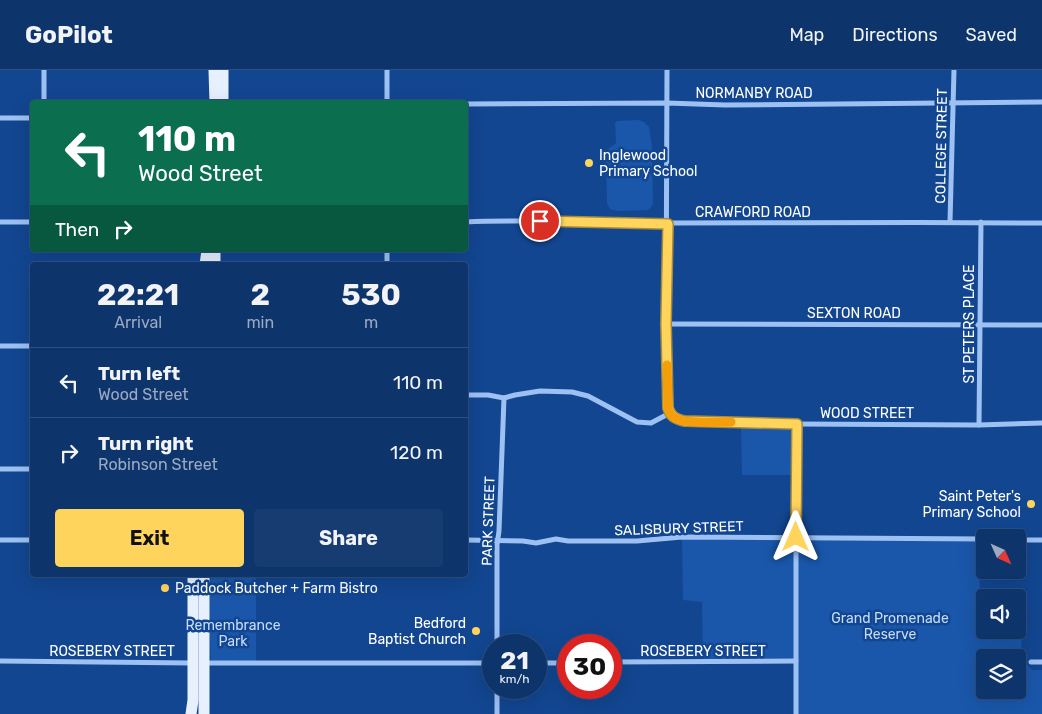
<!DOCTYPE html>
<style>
:root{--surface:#0e346c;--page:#173c72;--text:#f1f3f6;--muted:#9baac2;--line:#2e4f7f;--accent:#ffd45d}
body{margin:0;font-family:Rubik,sans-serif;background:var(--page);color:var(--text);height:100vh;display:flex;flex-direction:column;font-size:19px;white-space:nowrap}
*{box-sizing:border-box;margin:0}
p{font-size:16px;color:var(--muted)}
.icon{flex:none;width:28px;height:28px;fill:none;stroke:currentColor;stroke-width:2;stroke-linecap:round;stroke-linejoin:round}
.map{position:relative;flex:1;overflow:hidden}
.drawer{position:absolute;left:30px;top:192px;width:438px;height:315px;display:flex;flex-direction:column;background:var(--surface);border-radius:5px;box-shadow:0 5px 20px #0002,0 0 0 1px var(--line)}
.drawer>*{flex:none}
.top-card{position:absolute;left:30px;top:30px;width:438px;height:152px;border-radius:5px;box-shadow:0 5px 20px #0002,0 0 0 1px var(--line);background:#0b6e4f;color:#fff;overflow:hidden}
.needle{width:32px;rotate:135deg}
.fabs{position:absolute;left:976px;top:459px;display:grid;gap:10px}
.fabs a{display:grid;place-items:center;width:50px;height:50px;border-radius:5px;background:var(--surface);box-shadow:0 5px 20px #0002,0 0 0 1px var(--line);font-size:25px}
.speed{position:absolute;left:482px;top:564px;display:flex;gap:10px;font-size:25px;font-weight:700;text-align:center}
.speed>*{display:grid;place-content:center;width:65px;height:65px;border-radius:50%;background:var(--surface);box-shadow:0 5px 20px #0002,0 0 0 1px var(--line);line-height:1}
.speed small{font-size:12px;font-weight:400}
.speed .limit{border:8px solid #d22;background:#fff;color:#111}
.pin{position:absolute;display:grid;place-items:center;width:42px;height:42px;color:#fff;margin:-21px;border:2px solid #fff;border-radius:50%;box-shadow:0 1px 5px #0007}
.me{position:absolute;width:55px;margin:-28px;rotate:0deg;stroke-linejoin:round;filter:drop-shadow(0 0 4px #0008)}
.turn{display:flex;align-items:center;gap:18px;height:105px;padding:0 25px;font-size:22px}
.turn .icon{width:65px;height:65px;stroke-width:2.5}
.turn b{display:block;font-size:35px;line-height:42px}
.then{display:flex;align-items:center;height:48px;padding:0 25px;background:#0003;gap:10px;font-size:19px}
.eta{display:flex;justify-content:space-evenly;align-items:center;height:85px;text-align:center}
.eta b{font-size:30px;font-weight:700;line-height:35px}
.button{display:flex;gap:10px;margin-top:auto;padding:10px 25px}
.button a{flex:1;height:58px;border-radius:5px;background:var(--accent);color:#111;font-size:20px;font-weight:700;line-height:58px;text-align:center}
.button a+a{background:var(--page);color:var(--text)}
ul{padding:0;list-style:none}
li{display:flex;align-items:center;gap:15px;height:70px;padding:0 25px;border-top:1px solid var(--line)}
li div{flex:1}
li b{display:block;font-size:19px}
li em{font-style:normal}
header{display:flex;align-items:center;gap:30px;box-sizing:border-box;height:70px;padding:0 25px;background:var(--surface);border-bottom:1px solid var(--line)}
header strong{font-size:24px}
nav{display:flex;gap:28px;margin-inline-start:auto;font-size:18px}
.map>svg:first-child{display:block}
.green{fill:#1a57aa;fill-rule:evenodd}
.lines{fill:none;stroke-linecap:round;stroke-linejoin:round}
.minor{stroke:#9dc1f2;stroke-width:5}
.primary{stroke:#e7f0ff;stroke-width:11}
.route-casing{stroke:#a68a3c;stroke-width:12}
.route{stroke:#ffd45d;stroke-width:9}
.slow{stroke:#f59e0b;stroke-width:9}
.poi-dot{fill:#ffd45d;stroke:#124690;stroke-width:2}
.labels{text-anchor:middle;stroke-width:5;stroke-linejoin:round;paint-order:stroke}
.street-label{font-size:14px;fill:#fff;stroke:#124690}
.poi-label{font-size:14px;fill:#fff;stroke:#124690;text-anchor:start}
.park-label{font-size:14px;fill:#c4dcfd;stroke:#124690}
</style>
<header>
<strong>GoPilot</strong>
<nav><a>Map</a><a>Directions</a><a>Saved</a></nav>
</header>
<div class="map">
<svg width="1042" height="644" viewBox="0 0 1042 644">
<rect width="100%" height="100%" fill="#124690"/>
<g class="green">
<path d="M638,50L644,52L649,57L652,77L653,133L650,139L646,140L618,141L610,139L607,134L606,93L608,79L616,73L615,53L617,51Z"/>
<path d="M797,354L796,405H742L741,355Z"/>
<path d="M682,467L979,469L980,527L985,528V560H1018V528H1023L1021,588L1032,600H1042V644H796V591L703,592L702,532L683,530ZM985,588H1018V620H985Z"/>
<path d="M211,505H256V593H211L208,528Z"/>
</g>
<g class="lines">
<g class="minor">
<path d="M44,0V32"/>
<path d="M667,0L666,254L668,338L670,343"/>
<path d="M387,32V0"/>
<path d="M465,34L667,33L725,35L1042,32"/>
<path d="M0,48H32"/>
<path d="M0,152H32"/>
<path d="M465,152C533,149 602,153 670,153C794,153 918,152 1042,153"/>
<path d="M950,152L954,0"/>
<path d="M387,195V180"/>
<path d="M666,254L1042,255"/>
<path d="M0,276H32"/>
<path d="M465,325H488L504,328L515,325L540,321L572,322L588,326L637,352L651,353L670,343"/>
<path d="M670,343L675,348L684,351L797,354L979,355L1042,353"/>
<path d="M979,355L981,152"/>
<path d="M0,399H32"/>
<path d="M796,467L797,354"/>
<path d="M0,470H32"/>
<path d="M465,470L523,471L536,473L556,469L568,471H637L682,467L985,469"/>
<path d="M1018,470H1042"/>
<path d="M497,575V475L499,461L504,328"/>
<path d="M0,591L192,593"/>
<path d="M611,592L796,591"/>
<path d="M1031,592H1042"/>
<path d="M203,593H494"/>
<path d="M536,593H569"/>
<path d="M497,618V644"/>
<path d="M796,644V482"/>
</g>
<g class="primary">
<path d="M214,0L215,32"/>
<path d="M223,0V32"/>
<path d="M205,195L207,180"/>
<path d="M215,195V180"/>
<path d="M191,644L193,630V505"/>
<path d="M204,644V505"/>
</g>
</g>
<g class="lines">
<g class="route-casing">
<path id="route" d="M540,151L668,154L666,254L668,338C671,347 676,349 684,351L797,354L796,467"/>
</g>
<use href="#route" class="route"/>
<path class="slow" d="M667,295L668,338C669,342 671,346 675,348C684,354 719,352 731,352"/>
</g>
<g class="poi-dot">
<circle cx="589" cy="93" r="5"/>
<circle cx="1031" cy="434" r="5"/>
<circle cx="165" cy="518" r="5"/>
<circle cx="476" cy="561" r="5"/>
</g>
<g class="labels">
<g class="street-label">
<text x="754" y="28">NORMANBY ROAD</text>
<text transform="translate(941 76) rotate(-89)" y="5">COLLEGE STREET</text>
<text x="753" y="147">CRAWFORD ROAD</text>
<text x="854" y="248">SEXTON ROAD</text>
<text transform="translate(969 254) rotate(-90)" y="5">ST PETERS PLACE</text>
<text x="867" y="348">WOOD STREET</text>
<text transform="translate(488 451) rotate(-88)" y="5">PARK STREET</text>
<text transform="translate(679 458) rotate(-2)" y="5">SALISBURY STREET</text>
<text x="112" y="586">ROSEBERY STREET</text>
<text x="703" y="586">ROSEBERY STREET</text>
</g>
<g class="poi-label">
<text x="599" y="90">Inglewood<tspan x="599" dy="16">Primary School</tspan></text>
<text x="1021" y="431" text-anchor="end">Saint Peter's<tspan x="1021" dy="16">Primary School</tspan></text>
<text x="175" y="523">Paddock Butcher + Farm Bistro</text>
<text x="466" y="558" text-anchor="end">Bedford<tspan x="466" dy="16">Baptist Church</tspan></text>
</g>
<g class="park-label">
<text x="890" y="553">Grand Promenade<tspan x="890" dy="16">Reserve</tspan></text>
<text x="233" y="560">Remembrance<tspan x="233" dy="16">Park</tspan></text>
</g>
</g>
</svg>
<div class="fabs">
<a><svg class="needle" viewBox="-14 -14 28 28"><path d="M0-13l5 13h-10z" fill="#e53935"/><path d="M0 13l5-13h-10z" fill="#9baac2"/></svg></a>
<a><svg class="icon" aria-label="sound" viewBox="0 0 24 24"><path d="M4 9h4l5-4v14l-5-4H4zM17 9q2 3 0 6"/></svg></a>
<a><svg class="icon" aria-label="layers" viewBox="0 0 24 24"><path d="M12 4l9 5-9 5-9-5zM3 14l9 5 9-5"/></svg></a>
</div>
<div class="speed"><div>21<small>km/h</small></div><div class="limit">30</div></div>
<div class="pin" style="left:540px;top:151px;background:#d93025"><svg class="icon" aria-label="arrive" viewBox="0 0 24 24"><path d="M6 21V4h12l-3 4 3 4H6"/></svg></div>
<svg class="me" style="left:796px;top:467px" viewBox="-20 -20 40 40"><path d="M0-17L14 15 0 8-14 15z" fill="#ffd45d" stroke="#fff" stroke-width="4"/></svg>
<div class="top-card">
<div class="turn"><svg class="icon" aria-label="left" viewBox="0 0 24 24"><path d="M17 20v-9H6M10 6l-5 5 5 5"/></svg><div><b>110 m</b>Wood Street</div></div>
<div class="then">Then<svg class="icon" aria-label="right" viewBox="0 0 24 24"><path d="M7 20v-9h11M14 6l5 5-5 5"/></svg></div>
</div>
<section class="drawer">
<div class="eta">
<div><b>22:21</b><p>Arrival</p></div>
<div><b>2</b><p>min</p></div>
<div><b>530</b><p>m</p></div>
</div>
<ul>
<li><svg class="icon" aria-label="left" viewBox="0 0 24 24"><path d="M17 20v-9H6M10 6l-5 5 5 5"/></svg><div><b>Turn left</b><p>Wood Street</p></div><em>110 m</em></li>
<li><svg class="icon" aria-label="right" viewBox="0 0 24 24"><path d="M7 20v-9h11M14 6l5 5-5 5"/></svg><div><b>Turn right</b><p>Robinson Street</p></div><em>120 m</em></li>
</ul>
<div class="button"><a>Exit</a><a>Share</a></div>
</section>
</div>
